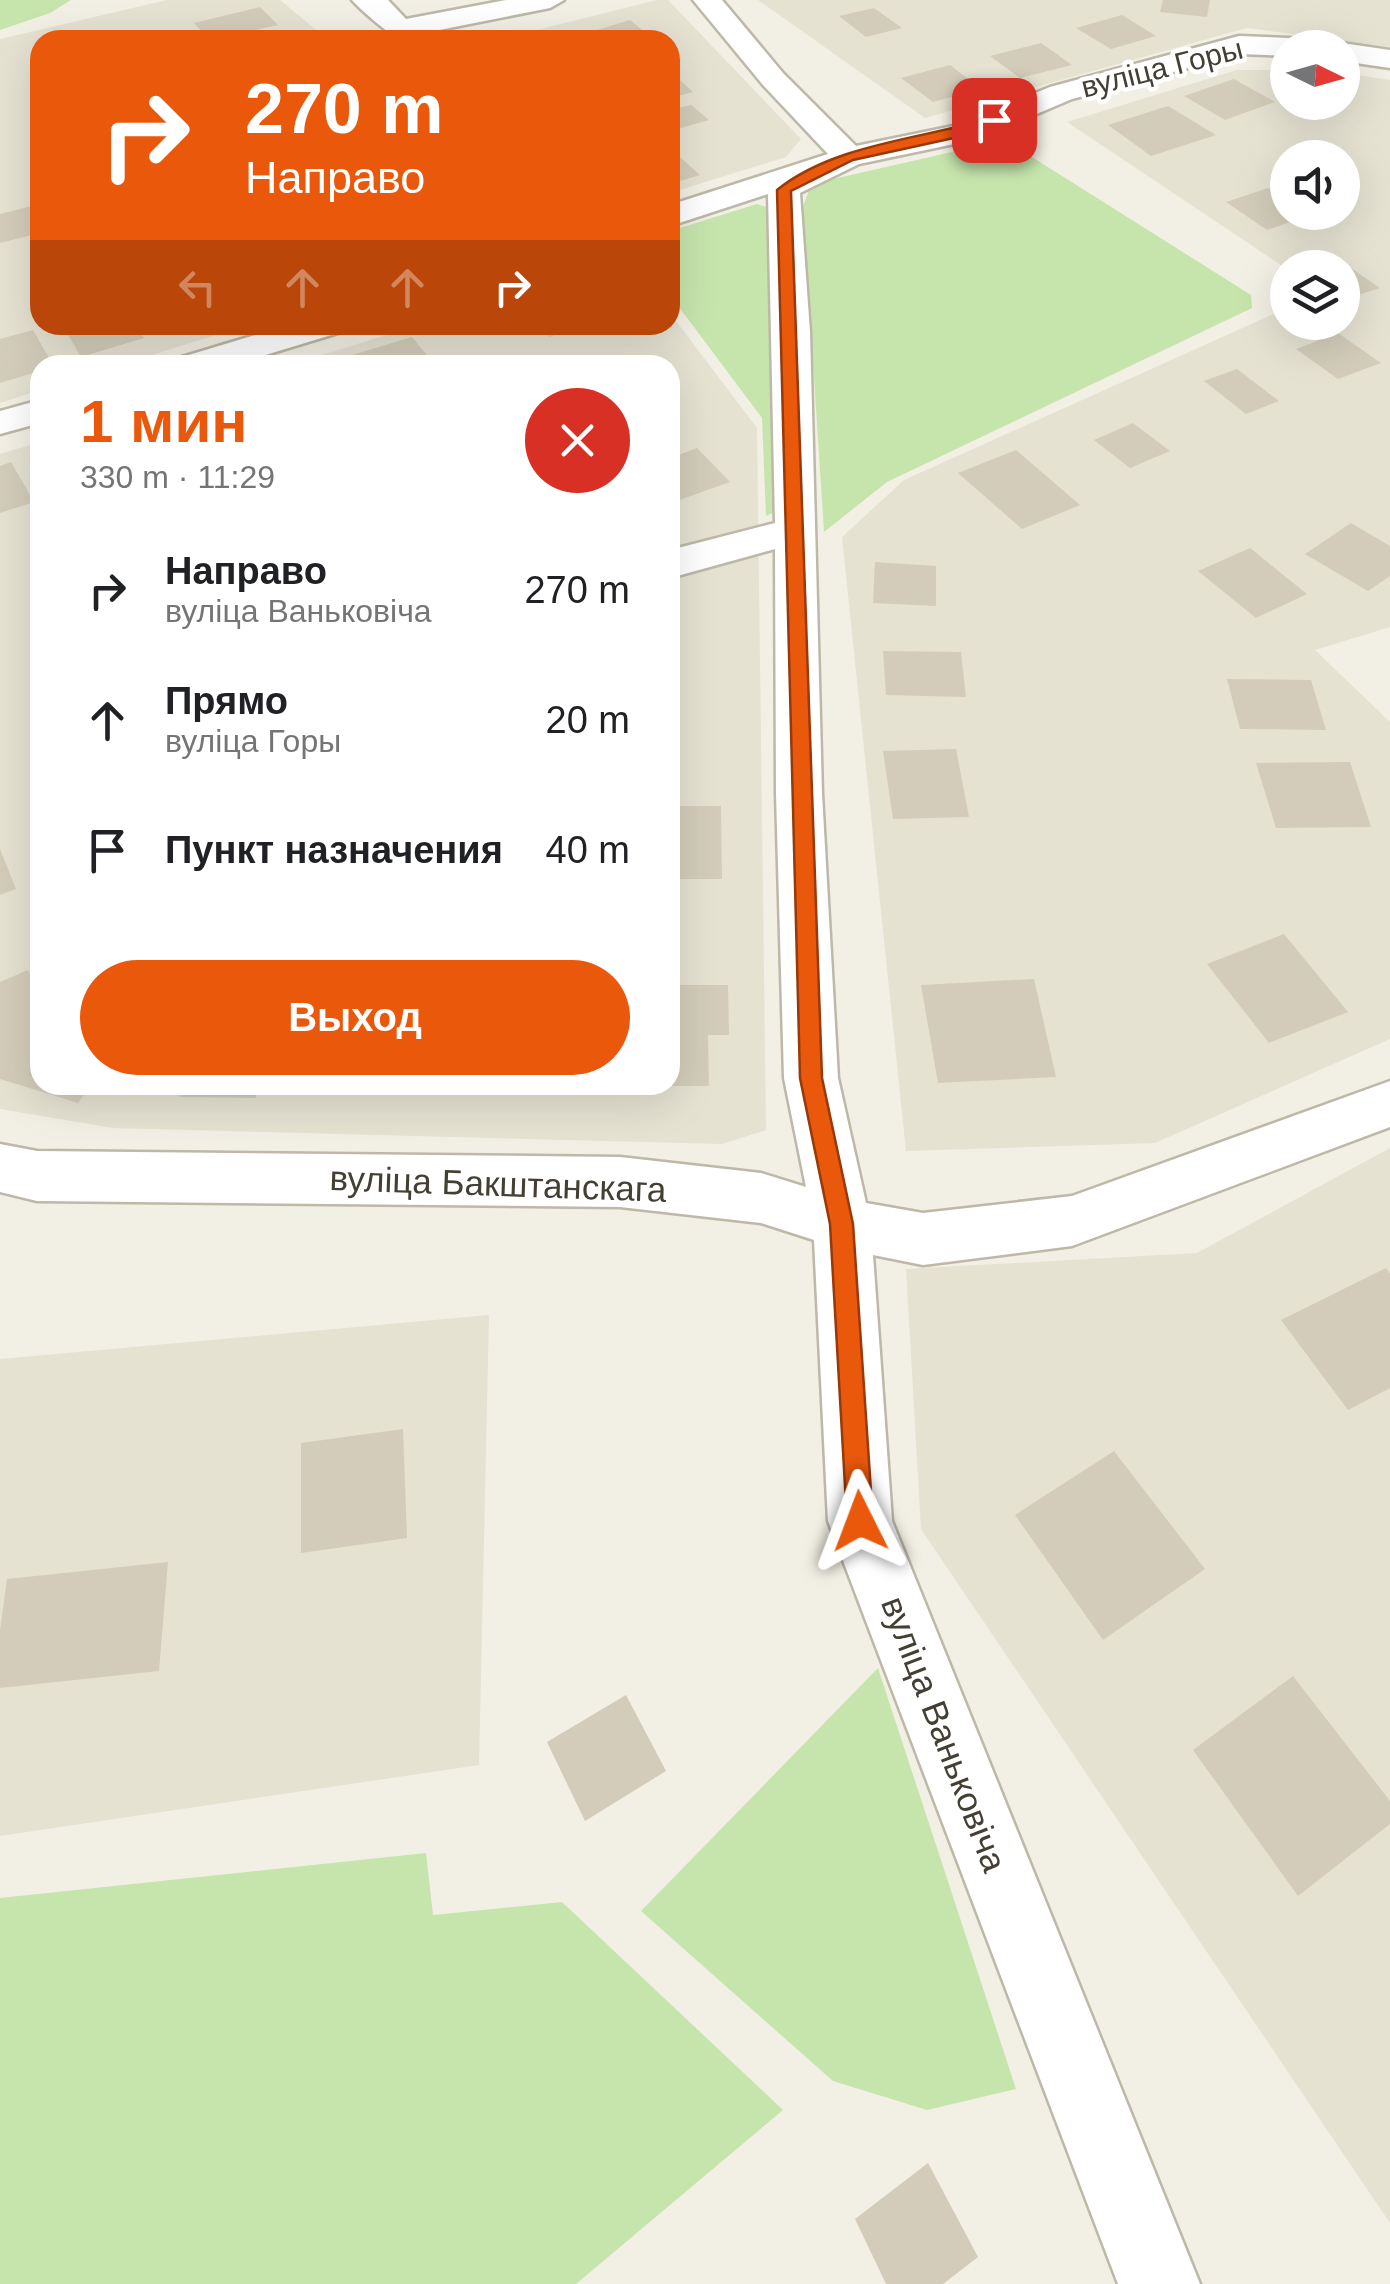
<!DOCTYPE html>
<html lang="ru">
<meta charset="utf-8">
<style>
:root{--surface:#fff;--page:#f6f6f6;--text:#202124;--muted:#757577;--accent:#ea580c}
body{margin:0;font-family:Helvetica,sans-serif;background:var(--page);color:var(--text);height:100vh;display:flex;flex-direction:column;font-size:38px;white-space:nowrap}
*{box-sizing:border-box;margin:0}
p{font-size:32px;color:var(--muted)}
.icon{flex:none;width:55px;height:55px;fill:none;stroke:currentColor;stroke-width:2;stroke-linecap:round;stroke-linejoin:round}
.map{position:relative;flex:1;overflow:hidden}
.details{position:absolute;left:30px;top:355px;width:650px;height:740px;display:flex;flex-direction:column;background:var(--surface);border-radius:30px;box-shadow:0 10px 40px #0002}
.details>*{flex:none}
.banner{position:absolute;left:30px;top:30px;width:650px;height:305px;border-radius:30px;box-shadow:0 10px 40px #0002;background:#ea580c;color:#fff;overflow:hidden}
.needle{width:65px;rotate:95deg}
.controls{position:absolute;left:1270px;top:30px;display:grid;gap:20px}
.controls a{display:grid;place-items:center;width:90px;height:90px;border-radius:50%;background:var(--surface);box-shadow:0 10px 40px #0002;font-size:50px}
.pin{position:absolute;display:grid;place-items:center;width:85px;height:85px;color:#fff;margin:-42px;border-radius:20px;box-shadow:0 5px 15px #0006}
.me{position:absolute;width:110px;margin:-55px;rotate:357deg;stroke-linejoin:round;filter:drop-shadow(0 0 8px #0008)}
.turn{display:flex;align-items:center;gap:35px;height:210px;padding:0 50px;font-size:45px}
.turn .icon{width:130px;height:130px;stroke-width:2.5}
.turn b{display:block;font-size:70px;line-height:85px}
.lanes{display:flex;align-items:center;height:95px;padding:0 50px;background:#0003;justify-content:center;gap:50px;direction:ltr}
.lanes .off{opacity:.35}
.round{display:grid;place-items:center;flex:none;width:105px;height:105px;border-radius:52px;background:var(--page)}
.headline{display:flex;align-items:center;justify-content:space-between;height:170px;padding:0 50px}
h1{font-size:60px;font-weight:600;line-height:75px;color:var(--accent)}
.button{display:flex;gap:20px;margin-top:auto;padding:20px 50px}
.button a{flex:1;height:115px;border-radius:60px;background:var(--accent);color:#fff;font-size:40px;font-weight:600;line-height:115px;text-align:center}
ul{padding:0;list-style:none}
li{display:flex;align-items:center;gap:30px;height:130px;padding:0 50px}
li div{flex:1}
li b{display:block;font-size:38px}
li em{font-style:normal}
.map>svg:first-child{display:block}
.residential{fill:#e5e2d2;fill-rule:evenodd}
.green{fill:#c6e5ad}
.building{fill:#d3ccba}
.lines{fill:none;stroke-linecap:round;stroke-linejoin:round}
.minor-casing{stroke:#bdb8a7;stroke-width:5}
.minor{fill:#fff;fill-rule:evenodd}
.route{fill:#ea580c;stroke:#983908;stroke-width:2.5}
.labels{text-anchor:middle;stroke-width:9;stroke-linejoin:round;paint-order:stroke}
.far-street-label{font-size:30px;fill:#433f34;stroke:#fff}
.street-label{font-size:35px;fill:#433f34;stroke:#fff}
</style>
<div class="map">
<svg width="1390" height="2284" viewBox="0 0 1390 2284">
<rect width="100%" height="100%" fill="#f2efe4"/>
<g class="residential">
<path d="M167,0H280L327,39L40,40V325H248L120,365H40V390L0,403V39Z"/>
<path d="M657,0H668L801,139L786,157L670,193V40H497Z"/>
<path d="M758,0H1390V47L1247,28L925,118Z"/>
<path d="M1237,70H1287L1288,102H1342L1343,73L1390,80V627L1315,650L1390,722V1039L1155,1143L906,1151L842,537L904,480L1287,308L1288,322H1342V268L1287,269L1067,122ZM1288,158H1342V212H1288Z"/>
<path d="M670,313L757,428L766,1130L722,1144L113,1128L0,1109V454L40,442V1085H670V365H289L419,325H670Z"/>
<path d="M1390,1148V2223L921,1529L906,1269L1197,1253Z"/>
<path d="M489,1315L479,1765L0,1836V1359Z"/>
</g>
<g class="green">
<path d="M0,0H71L50,13L0,30Z"/>
<path d="M1005,140L1251,295L1252,308L887,482L824,532L803,207L811,184Z"/>
<path d="M757,204L770,208L781,509L766,516L762,418L670,295V231Z"/>
<path d="M878,1668L1016,2089L927,2110L833,2081L641,1911Z"/>
<path d="M426,1853L433,1915L562,1902L783,2110L576,2284H0V1898Z"/>
</g>
<g class="building">
<path d="M1163,0H1210L1207,17L1160,12Z"/>
<path d="M260,7L278,25L209,40L194,23Z"/>
<path d="M874,8L902,28L866,37L839,16Z"/>
<path d="M1122,15L1156,36L1111,49L1076,28Z"/>
<path d="M630,20L652,38L591,40L584,34Z"/>
<path d="M1041,43L1072,65L1020,78L990,56Z"/>
<path d="M950,65L981,89L933,102L901,78Z"/>
<path d="M670,71L693,92L670,98Z"/>
<path d="M1234,79L1275,102L1225,120L1184,96Z"/>
<path d="M691,105L709,120L670,131V110Z"/>
<path d="M1168,106L1216,135L1151,156L1108,125Z"/>
<path d="M673,151L700,175L670,184Z"/>
<path d="M1268,188L1288,200V212L1310,215L1267,230L1226,202Z"/>
<path d="M40,204V233L0,243V214Z"/>
<path d="M1338,259L1380,288L1349,298L1342,293V268H1313Z"/>
<path d="M68,325H135L144,338L81,357L63,326Z"/>
<path d="M538,325H583L584,326L549,337Z"/>
<path d="M33,330L53,365H40V371L0,383V339Z"/>
<path d="M1338,333L1381,363L1338,379L1296,349Z"/>
<path d="M412,337L435,365H344L339,359Z"/>
<path d="M1237,369L1279,401L1246,414L1204,381Z"/>
<path d="M1133,423L1170,451L1130,468L1094,440Z"/>
<path d="M697,448L730,482L671,503L670,458Z"/>
<path d="M1016,450L1080,505L1022,529L958,473Z"/>
<path d="M11,462L34,502L0,513V466Z"/>
<path d="M1351,523L1390,546V576L1368,591L1305,554Z"/>
<path d="M1250,548L1307,594L1256,618L1198,571Z"/>
<path d="M875,562L936,566V606L873,603Z"/>
<path d="M883,651L961,652L966,697L886,695Z"/>
<path d="M1227,679L1311,680L1326,730L1240,729Z"/>
<path d="M956,749L969,817L893,819L883,751Z"/>
<path d="M1350,762L1371,827L1276,828L1256,763Z"/>
<path d="M670,806H721L722,879H670Z"/>
<path d="M0,849L16,889L0,895Z"/>
<path d="M1284,934L1348,1012L1269,1043L1207,964Z"/>
<path d="M28,970L40,997V1085H91L78,1103L0,1079V982Z"/>
<path d="M1034,979L1056,1077L938,1083L921,985Z"/>
<path d="M670,985H728L729,1035H708L709,1086H670Z"/>
<path d="M183,1085H258L256,1098L180,1097Z"/>
<path d="M450,1085H543V1089H449Z"/>
<path d="M1386,1268L1390,1274V1388L1348,1410L1281,1320Z"/>
<path d="M403,1429L407,1538L301,1553V1443Z"/>
<path d="M1114,1451L1205,1569L1103,1640L1015,1515Z"/>
<path d="M168,1562L159,1671L0,1688V1630L7,1579Z"/>
<path d="M1293,1676L1390,1801V1824L1298,1896L1193,1750Z"/>
<path d="M626,1695L666,1771L585,1821L547,1742Z"/>
<path d="M928,2163L978,2257L943,2284H886L855,2219Z"/>
</g>
<g class="lines">
<g class="minor-casing">
<g id="minor">
<path d="M352,0H388L406,19L506,0H564L550,8L399,38C389,35 359,8 352,0Z"/>
<path d="M693,0H722L783,73L856,146L958,125L1050,87L1239,36L1313,39L1327,48H1288V56L1240,54L1072,99L978,139L859,164L800,193L810,332L822,794L838,1078L866,1203L923,1213L1072,1196L1390,1081V1127L1072,1246L923,1265L873,1255L892,1521L1200,2284H1118L828,1521L814,1240L761,1223L620,1207L37,1201L0,1192V1144L37,1151L620,1157L761,1173L806,1187L784,1078L776,794L775,549L670,578V550L775,523L768,194L670,226V205L828,154L763,85Z"/>
<path d="M1342,43L1390,50V68L1342,61V48H1331Z"/>
<path d="M288,325H343L338,333L233,365H177L182,357Z"/>
<path d="M40,400V423L0,434V411Z"/>
</g>
</g>
<use href="#minor" class="minor"/>
</g>
<path class="route" d="M994,117L998,123L972,134L853,160L791,191L822,1078L853,1224L873,1521L869,1530L860,1534L851,1530L847,1521L830,1224L800,1078L777,190C835,143 925,139 994,117Z"/>
<g class="labels">
<g class="far-street-label">
<text transform="translate(1162 68) rotate(-14)" y="10">вуліца Горы</text>
</g>
<g class="street-label">
<text transform="translate(498 1184) rotate(2)" y="12">вуліца Бакштанскага</text>
<text transform="translate(944 1734) rotate(69)" y="12">вуліца Ваньковіча</text>
</g>
</g>
</svg>
<div class="controls">
<a><svg class="needle" viewBox="-14 -14 28 28"><path d="M0-13l5 13h-10z" fill="#e53935"/><path d="M0 13l5-13h-10z" fill="#757577"/></svg></a>
<a><svg class="icon" aria-label="sound" viewBox="0 0 24 24"><path d="M4 9h4l5-4v14l-5-4H4zM17 9q2 3 0 6"/></svg></a>
<a><svg class="icon" aria-label="layers" viewBox="0 0 24 24"><path d="M12 4l9 5-9 5-9-5zM3 14l9 5 9-5"/></svg></a>
</div>
<div class="pin" style="left:994px;top:120px;background:#d93025"><svg class="icon" aria-label="arrive" viewBox="0 0 24 24"><path d="M6 21V4h12l-3 4 3 4H6"/></svg></div>
<svg class="me" style="left:860px;top:1521px" viewBox="-20 -20 40 40"><path d="M0-17L14 15 0 8-14 15z" fill="#ea580c" stroke="#fff" stroke-width="4"/></svg>
<div class="banner">
<div class="turn"><svg class="icon" aria-label="right" viewBox="0 0 24 24"><path d="M7 20v-9h11M14 6l5 5-5 5"/></svg><div><b>270 m</b>Направо</div></div>
<div class="lanes"><svg class="icon off" aria-label="left" viewBox="0 0 24 24"><path d="M17 20v-9H6M10 6l-5 5 5 5"/></svg><svg class="icon off" aria-label="ahead" viewBox="0 0 24 24"><path d="M12 20V5M6 11l6-6 6 6"/></svg><svg class="icon off" aria-label="ahead" viewBox="0 0 24 24"><path d="M12 20V5M6 11l6-6 6 6"/></svg><svg class="icon" aria-label="right" viewBox="0 0 24 24"><path d="M7 20v-9h11M14 6l5 5-5 5"/></svg></div>
</div>
<section class="details">
<div class="headline"><div><h1>1 мин</h1><p>330 m · 11:29</p></div><a class="round" style="background:#d93025;color:#fff"><svg class="icon" aria-label="close" viewBox="0 0 24 24"><path d="M6 6l12 12M18 6L6 18"/></svg></a></div>
<ul>
<li><svg class="icon" aria-label="right" viewBox="0 0 24 24"><path d="M7 20v-9h11M14 6l5 5-5 5"/></svg><div><b>Направо</b><p>вуліца Ваньковіча</p></div><em>270 m</em></li>
<li><svg class="icon" aria-label="ahead" viewBox="0 0 24 24"><path d="M12 20V5M6 11l6-6 6 6"/></svg><div><b>Прямо</b><p>вуліца Горы</p></div><em>20 m</em></li>
<li><svg class="icon" aria-label="arrive" viewBox="0 0 24 24"><path d="M6 21V4h12l-3 4 3 4H6"/></svg><div><b>Пункт назначения</b></div><em>40 m</em></li>
</ul>
<div class="button"><a>Выход</a></div>
</section>
</div>
